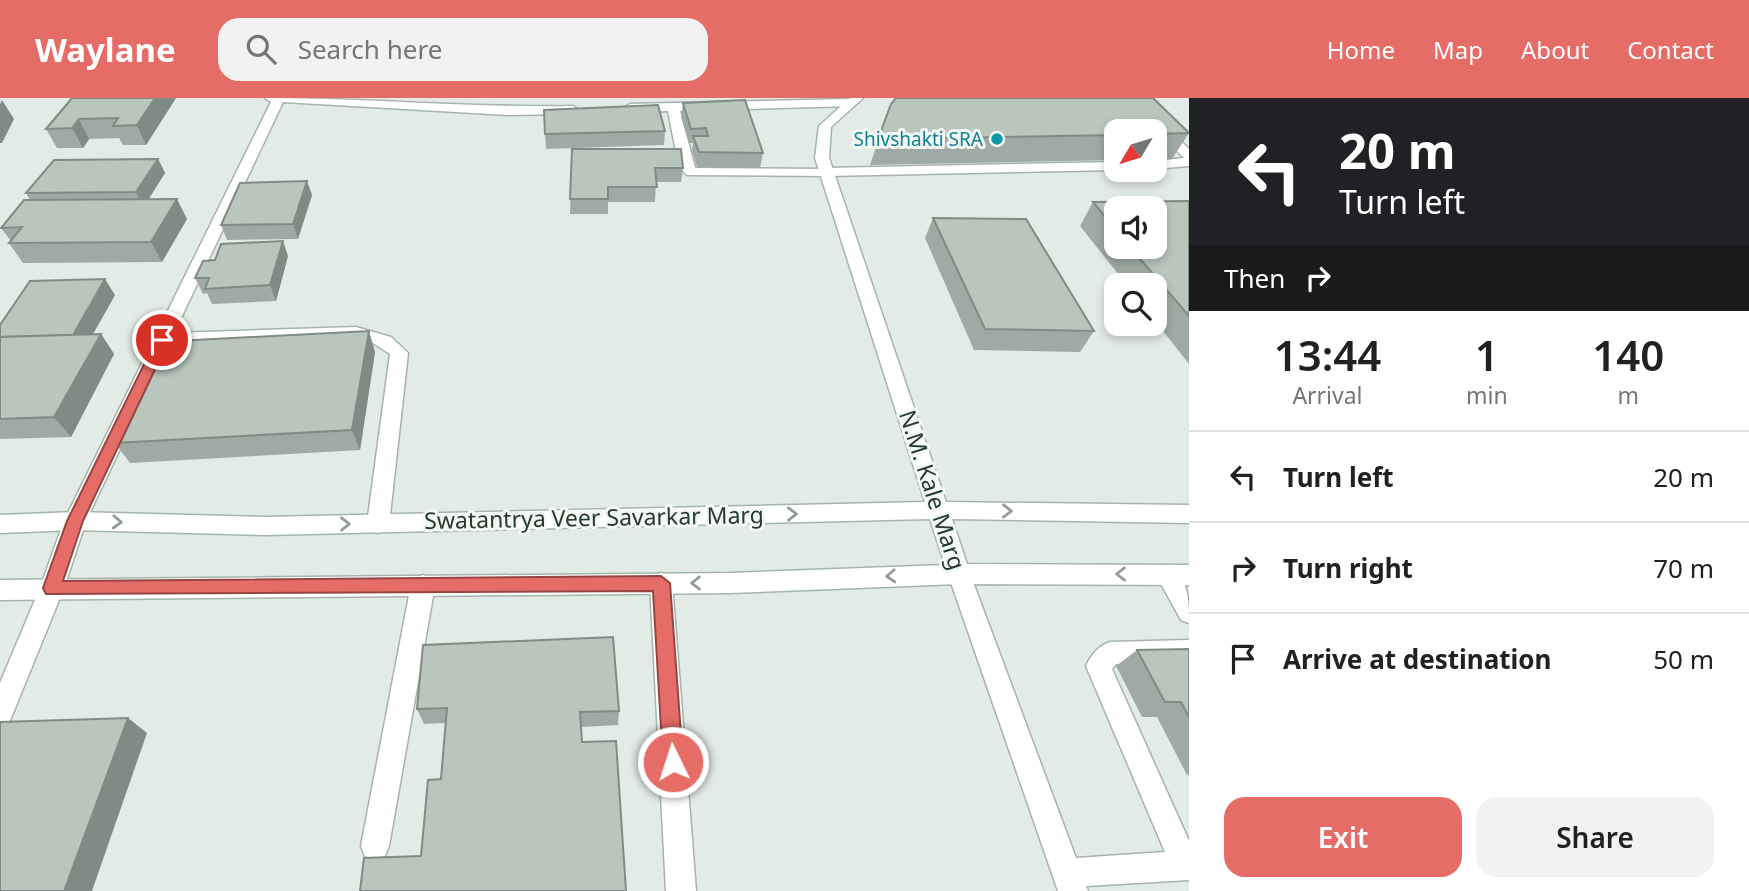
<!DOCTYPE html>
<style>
:root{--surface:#fff;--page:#f2f2f2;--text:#202124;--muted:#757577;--line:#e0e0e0;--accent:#e56c67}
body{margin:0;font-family:"Noto Sans",sans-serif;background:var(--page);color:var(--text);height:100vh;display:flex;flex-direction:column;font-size:26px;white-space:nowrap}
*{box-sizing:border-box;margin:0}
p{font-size:23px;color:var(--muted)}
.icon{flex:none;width:38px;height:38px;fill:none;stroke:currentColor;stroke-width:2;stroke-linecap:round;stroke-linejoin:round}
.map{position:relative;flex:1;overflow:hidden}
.side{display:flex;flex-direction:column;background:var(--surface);width:560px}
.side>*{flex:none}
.banner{background:#202124;color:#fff;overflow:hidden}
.needle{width:46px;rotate:232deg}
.tools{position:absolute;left:1104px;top:21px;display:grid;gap:14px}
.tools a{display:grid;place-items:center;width:63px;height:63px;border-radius:14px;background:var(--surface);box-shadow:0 4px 10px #0003;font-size:35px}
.pin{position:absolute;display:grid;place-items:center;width:60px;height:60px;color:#fff;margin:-30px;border:4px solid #fff;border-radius:50%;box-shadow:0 2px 7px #0007}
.me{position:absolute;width:77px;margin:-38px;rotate:356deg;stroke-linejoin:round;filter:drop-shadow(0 0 5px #0008)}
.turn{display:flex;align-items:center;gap:24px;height:147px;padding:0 35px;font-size:32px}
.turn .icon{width:91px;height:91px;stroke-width:2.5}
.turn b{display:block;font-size:49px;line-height:60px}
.then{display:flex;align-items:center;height:66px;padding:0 35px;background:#0003;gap:14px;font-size:26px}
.eta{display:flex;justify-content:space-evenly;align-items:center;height:119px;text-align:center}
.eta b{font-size:42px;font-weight:600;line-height:49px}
.primary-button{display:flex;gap:14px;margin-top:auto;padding:14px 35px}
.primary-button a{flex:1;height:80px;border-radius:21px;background:var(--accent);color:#fff;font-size:28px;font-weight:600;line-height:80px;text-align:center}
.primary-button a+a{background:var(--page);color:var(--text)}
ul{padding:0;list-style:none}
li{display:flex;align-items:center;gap:21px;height:91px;padding:0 35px;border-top:2px solid var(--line)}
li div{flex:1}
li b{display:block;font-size:26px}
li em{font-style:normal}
header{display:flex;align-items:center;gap:42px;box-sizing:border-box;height:98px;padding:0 35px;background:var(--accent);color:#fff}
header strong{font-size:33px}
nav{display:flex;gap:38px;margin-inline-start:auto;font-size:24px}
.search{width:490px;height:63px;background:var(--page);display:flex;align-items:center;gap:18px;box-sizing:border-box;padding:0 24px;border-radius:21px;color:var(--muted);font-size:26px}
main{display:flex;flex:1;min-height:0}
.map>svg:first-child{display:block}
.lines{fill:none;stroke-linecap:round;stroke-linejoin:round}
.lane-casing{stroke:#a6b3ac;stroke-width:3}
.street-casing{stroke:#a6b3ac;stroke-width:3}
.secondary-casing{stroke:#a2b6ab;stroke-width:3}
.lane{fill:#fff;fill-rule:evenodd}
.street{fill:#fff;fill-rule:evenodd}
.secondary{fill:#fff;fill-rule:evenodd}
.wall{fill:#9eaaa3;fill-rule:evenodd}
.shaded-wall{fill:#818b85}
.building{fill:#b8c6be;stroke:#818b85;stroke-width:2}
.oneway{stroke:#929d98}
.route{fill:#e56c67;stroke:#954643;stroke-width:2}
.culture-dot{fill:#0f9aa8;stroke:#f3f8f4;stroke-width:2.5}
.labels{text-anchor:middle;stroke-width:6;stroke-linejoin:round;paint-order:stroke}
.far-culture-label{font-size:19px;fill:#0d838f;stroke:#f3f8f4;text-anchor:end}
.street-label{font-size:23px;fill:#243b30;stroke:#f3f8f4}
</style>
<header>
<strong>Waylane</strong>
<div class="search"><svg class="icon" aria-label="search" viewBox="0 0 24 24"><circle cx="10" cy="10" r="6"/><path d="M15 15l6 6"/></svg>Search here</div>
<nav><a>Home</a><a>Map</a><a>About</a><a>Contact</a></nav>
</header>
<main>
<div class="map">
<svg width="1189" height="793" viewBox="0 0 1189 793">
<rect width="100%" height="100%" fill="#e3ebe6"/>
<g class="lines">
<g class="lane-casing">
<g id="lane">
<path d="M1124,0H1137L1189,51V68L1155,71V63L1184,60Z"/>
<path d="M1116,64V72L827,78L820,74L827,70Z"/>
</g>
</g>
<g class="street-casing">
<g id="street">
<path d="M265,0C368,0 470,10 573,8L579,12L573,16L508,17L283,4L174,235L356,229L391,239L408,255L389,426L386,432L378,435L370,432L367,426L390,256L373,245L356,241L169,247L86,423L64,490L9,625L0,629V585L40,490L64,423L271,4Z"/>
<path d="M848,1L852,2V8L680,13L695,70L832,71L834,74L827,78L687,77L679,69L668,13L630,14L624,10L630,6Z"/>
<path d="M959,466L967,469L970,476L1076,760L1165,754L1086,568C1091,557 1098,548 1110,544L1189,542V564L1116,566L1112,571L1189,743V782L1086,788L1088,793H1058L948,476L951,469Z"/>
<path d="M1167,467C1189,476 1189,505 1189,525L1181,522L1156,477L1159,470Z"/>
<path d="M661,475L669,478L672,485L696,793H666L650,485L653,478Z"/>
<path d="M423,477L431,480L435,487L389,748L385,758L375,762L365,758L361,748L411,487L415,480Z"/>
</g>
</g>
<g class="secondary-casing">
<path id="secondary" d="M850,0H863L831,29L829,60L946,404L1189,407V425L952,421L967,466L1189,467V487L959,486L730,495L0,502V482L730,475L945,467L930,421L267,437L75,432L0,435V417L75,414L267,419L925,404L815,60L819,28Z"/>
</g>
<use href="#lane" class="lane"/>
<use href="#street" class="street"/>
<use href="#secondary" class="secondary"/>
</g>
<g class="wall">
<path d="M72,0H176L146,47H123L119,40L89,41L83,50H57L46,31Z"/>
<path d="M896,0H1153L1189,35L1172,61L1155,62V33H1116V62L870,67L891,6Z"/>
<path d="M683,5L763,55L760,70L697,69L692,53L693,45H689L681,19Z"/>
<path d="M544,12L665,33L664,47L546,51Z"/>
<path d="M572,51L683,70L681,84H656L655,104H608V116H570Z"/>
<path d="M158,61L165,75L149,101L187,121L162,164L23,165L9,145L11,143L1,130L30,102L26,95Z"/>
<path d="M312,97L298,141L227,142L221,127Z"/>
<path d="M1189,103V266L1155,223V187H1127L1080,128L1093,104ZM1116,110L1155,149H1116Z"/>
<path d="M933,120L1094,233L1080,254L974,252L925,140Z"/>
<path d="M288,158L276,203L212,206L207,195L203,196L195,180Z"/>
<path d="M115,197L93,236H101L114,256L71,339L0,341V227Z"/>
<path d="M375,254L360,352L130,365L115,345Z"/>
<path d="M423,547L619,613L618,627L581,629L441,681L446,625L424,626L417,611Z"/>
<path d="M1189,551V677H1187L1157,619H1142L1116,568L1137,552Z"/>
</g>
<g class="shaded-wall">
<path d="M155,0H176L146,47L137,27Z"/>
<path d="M2,2L14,21L2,45H0V6Z"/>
<path d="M79,21L89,41L83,50L72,30Z"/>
<path d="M158,61L165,75L143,109L136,94Z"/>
<path d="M307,83L312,97L298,141L293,126Z"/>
<path d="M177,101L187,121L162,164L151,144Z"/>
<path d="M283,143L288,158L276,203L270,187Z"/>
<path d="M105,181L115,197L84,252L73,237Z"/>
<path d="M369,233L375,254L360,352L352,332Z"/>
<path d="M101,236L114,256L71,339L54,319Z"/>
<path d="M128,620L147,635L92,793H64Z"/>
</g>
<g class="building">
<path d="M72,0H155L137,27L113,28L118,20L79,21L72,30L46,31Z"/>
<path d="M896,0H1153L1189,35L1155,36V33H1116V37L878,41L891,6Z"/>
<path d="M745,2L763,55L699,54L693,38H708L706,30L691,31L683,5Z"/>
<path d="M658,7L665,33L545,36L544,12Z"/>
<path d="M572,51H681L683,70H655L657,89H608V101H570Z"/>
<path d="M158,61L136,94L26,95L54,62Z"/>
<path d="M307,83L293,126L221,127L240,85Z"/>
<path d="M177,101L151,144L9,145L22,129L1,130L24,102Z"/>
<path d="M1189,103V218L1130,149H1155V110H1116V132L1093,104Z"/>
<path d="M933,120L1026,121L1094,233L985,231Z"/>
<path d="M283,143L270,187L205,191L209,180H195L203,163L215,162L221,146Z"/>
<path d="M105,181L73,237L0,239V227L30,183Z"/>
<path d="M369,233L352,332L115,345L157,244Z"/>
<path d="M101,236L54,319L0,321V239Z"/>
<path d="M613,539L619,613L580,614L582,644L616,643L626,793H360L364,760L421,758L428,682L441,681L447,610L417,611L423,547Z"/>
<path d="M1189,551V619L1181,604H1165L1137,552Z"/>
<path d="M128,620L64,793H0V624Z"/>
</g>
<defs><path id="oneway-chevron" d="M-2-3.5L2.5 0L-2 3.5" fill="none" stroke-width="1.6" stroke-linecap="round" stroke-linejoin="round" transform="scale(1.75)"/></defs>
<g class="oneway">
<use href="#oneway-chevron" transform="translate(1007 413) rotate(1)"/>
<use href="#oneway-chevron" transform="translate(792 416) rotate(-1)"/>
<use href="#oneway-chevron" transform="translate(117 424) rotate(2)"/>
<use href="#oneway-chevron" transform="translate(345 426) rotate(-1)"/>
<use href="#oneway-chevron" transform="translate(1121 476) rotate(-180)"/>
<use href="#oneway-chevron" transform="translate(891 478) rotate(177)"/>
<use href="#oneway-chevron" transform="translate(696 485) rotate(179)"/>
</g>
<path class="route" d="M162,237L169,242L83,423L63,483L661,478L670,485L683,664L680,672L673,675L666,672L663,664L653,493L46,496L43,490L67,423L156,242Z"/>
<circle class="culture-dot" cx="997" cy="41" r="7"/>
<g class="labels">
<g class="far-culture-label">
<text x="983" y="48">Shivshakti SRA</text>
</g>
<g class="street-label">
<text transform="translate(932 392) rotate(72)" y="8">N.M. Kale Marg</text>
<text transform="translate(594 420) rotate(-1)" y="8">Swatantrya Veer Savarkar Marg</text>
</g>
</g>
</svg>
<div class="tools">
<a><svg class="needle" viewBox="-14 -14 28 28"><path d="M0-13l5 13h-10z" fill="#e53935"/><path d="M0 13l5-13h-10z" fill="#757577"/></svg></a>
<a><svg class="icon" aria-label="sound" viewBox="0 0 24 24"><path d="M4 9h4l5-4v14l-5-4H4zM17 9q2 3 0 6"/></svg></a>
<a><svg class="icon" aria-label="search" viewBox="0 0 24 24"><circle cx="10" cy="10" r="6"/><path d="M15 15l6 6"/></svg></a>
</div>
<div class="pin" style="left:162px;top:242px;background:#d93025"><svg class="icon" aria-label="arrive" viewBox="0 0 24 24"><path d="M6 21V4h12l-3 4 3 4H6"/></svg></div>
<svg class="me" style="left:673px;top:664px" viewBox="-20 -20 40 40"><circle r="17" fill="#e56c67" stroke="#fff" stroke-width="3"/><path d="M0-11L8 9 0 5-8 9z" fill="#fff"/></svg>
</div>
<section class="side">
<div class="banner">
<div class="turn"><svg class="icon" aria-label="left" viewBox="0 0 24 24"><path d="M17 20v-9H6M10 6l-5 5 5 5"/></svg><div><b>20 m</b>Turn left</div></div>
<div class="then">Then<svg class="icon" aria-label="right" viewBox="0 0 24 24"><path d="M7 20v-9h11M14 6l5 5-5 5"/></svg></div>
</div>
<div class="eta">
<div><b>13:44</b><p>Arrival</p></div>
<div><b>1</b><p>min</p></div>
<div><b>140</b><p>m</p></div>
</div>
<ul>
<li><svg class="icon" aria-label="left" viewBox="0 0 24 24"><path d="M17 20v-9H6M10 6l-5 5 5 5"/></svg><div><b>Turn left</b></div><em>20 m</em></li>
<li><svg class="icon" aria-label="right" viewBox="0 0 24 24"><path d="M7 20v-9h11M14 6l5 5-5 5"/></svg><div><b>Turn right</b></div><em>70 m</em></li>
<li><svg class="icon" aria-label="arrive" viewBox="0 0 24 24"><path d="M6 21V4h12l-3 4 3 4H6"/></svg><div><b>Arrive at destination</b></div><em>50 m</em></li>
</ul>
<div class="primary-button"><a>Exit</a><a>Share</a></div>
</section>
</main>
